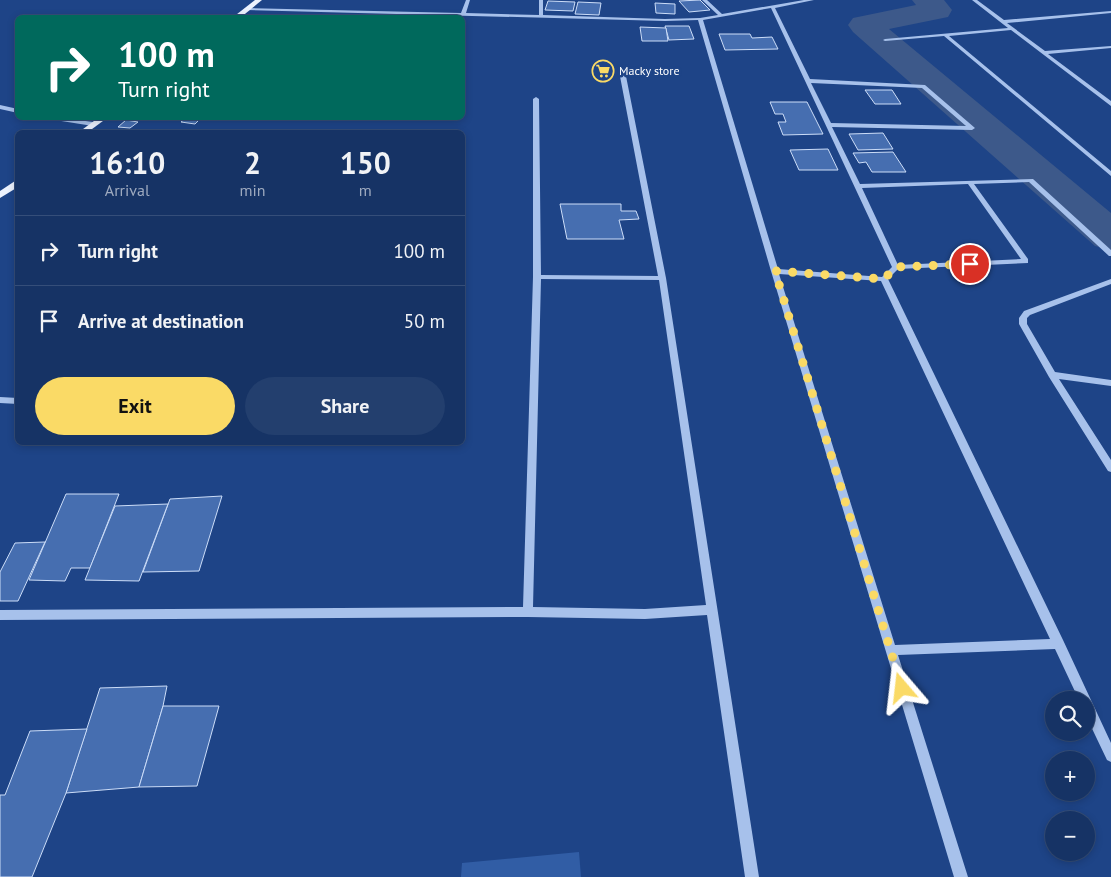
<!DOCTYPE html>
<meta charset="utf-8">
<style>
:root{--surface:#163365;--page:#233f6e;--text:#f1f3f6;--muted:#9eaabf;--line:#354e79;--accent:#fada66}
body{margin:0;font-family:"PT Sans",sans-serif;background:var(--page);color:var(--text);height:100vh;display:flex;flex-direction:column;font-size:19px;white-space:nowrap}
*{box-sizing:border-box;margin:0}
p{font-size:16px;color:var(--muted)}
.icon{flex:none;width:28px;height:28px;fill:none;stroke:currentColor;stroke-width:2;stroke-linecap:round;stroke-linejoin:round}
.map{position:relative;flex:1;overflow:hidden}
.panel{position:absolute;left:15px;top:130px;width:450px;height:315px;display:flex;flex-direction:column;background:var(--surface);border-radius:8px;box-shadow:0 2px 8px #0003,0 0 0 1px var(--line)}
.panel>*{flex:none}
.guide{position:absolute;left:15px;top:15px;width:450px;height:105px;border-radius:8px;box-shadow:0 2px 8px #0003,0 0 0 1px var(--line);background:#00695c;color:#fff;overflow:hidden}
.buttons{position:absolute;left:1045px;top:691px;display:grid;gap:10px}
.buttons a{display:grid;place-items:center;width:50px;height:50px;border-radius:50%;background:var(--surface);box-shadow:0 2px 8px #0003,0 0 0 1px var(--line);font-size:25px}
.pin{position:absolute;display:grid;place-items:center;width:42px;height:42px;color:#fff;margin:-21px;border:2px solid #fff;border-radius:50%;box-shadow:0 1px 5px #0007}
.me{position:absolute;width:55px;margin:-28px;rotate:343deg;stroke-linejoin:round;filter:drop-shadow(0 0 4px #0008)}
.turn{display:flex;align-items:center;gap:18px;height:105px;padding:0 20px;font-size:22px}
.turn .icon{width:65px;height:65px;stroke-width:2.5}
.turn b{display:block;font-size:35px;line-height:42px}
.eta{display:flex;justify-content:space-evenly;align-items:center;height:85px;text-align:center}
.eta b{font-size:30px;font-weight:700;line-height:35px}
.action{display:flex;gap:10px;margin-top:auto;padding:10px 20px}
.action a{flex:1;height:58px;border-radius:30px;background:var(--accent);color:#111;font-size:20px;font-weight:700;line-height:58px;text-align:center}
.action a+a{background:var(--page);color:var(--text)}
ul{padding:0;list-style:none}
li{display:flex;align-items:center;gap:15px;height:70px;padding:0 20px;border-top:1px solid var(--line)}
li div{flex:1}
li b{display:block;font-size:19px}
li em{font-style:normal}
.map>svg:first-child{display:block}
.green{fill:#315da5}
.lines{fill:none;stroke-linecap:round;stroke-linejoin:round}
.river{fill:#3d598a;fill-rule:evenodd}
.building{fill:#466eb0;stroke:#ccddf8}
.minor{fill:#a7c1eb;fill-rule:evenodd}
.major{fill:#ecf2fe;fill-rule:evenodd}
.route{stroke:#fada66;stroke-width:9;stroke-dasharray:0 16.2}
.labels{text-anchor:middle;stroke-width:5;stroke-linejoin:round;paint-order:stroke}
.far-poi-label{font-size:12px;fill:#fff;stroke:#1e4487;text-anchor:start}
</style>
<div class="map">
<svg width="1111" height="877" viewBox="0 0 1111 877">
<rect width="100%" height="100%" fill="#1e4487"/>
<path class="green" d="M579,852L581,877H461L462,863Z"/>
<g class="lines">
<path class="river" d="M912,0H944L952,10L948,17L889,29L1111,213V250L1095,246L853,32L848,25L853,18L916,5Z"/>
</g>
<g class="building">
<path d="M700,0L710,10L689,12L679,1Z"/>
<path d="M548,1L575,2L573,11L545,10Z"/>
<path d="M578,2L601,3L599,15L575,14Z"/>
<path d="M655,3L675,4V14L656,13Z"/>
<path d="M665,26H689L694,39L669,40Z"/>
<path d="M640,27L666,28L668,41H642Z"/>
<path d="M719,34H750L752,38L772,37L778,49L725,50Z"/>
<path d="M865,90H892L901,104H875Z"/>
<path d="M770,102H807L823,134L783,135L778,122H786L783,114H775Z"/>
<path d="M186,118H201L195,124L181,122Z"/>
<path d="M126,120L138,122L130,128L118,127Z"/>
<path d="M883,133L893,149L858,150L849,134Z"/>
<path d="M828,149L838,170H799L790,150Z"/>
<path d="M893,152L906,172H872L866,162L859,163L853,153Z"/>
<path d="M560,204H621V211H636L639,219L619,220L624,239H567Z"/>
<path d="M66,494H119L90,568H71L65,581L29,580Z"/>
<path d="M222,496L199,571L143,572L170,499Z"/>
<path d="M168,504L139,581L85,580L115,506Z"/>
<path d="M45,542L18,601H0V572L15,543Z"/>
<path d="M167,686L163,706L139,787L66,793L100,688Z"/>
<path d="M163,706H219L197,786L139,787Z"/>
<path d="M87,729L66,793L32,877H0V795H5L30,731Z"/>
</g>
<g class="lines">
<g class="minor">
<path d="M466,0H470L466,13L539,15V0H543V15L665,19L700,18L718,15L702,0H707L722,14L804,0H814L775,8L810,79L925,85L975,128L972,130L832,127L860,184L1033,179L1111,250V256H1109L1029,182L974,184L1028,259V263L898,269L888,279L1063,640L1111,743V762L1107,760L1086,716V700H1079L1055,649L898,655L968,877H954L771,271L698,20L665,21L247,10L245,9L247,8L461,13ZM771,8L892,267L882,277L778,269L703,20ZM811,83L922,88L966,126L831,123ZM968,184L1021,259L898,265L862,188ZM779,274L881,281L1050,639L895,645Z"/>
<path d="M972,0H977L1004,20L1111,11V13L1007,23L1045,51L1111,46V48L1048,54L1111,101V106L1011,30L949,36L1111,171V176L944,36L885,41L883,40L885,39L1008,28Z"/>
<path d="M622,69L625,71L666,278L759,877H745L707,615L645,619L528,617L0,620V610L523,607L533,277V99L536,97L539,99L541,275L658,276L619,71ZM541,279L659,280L706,605L645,609L533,607Z"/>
<path d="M0,105L18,109V113L0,109Z"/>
<path d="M52,118H63L93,122L96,124L93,126L55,120Z"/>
<path d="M1111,279V284L1030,315L1027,318V324L1055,372L1111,380V386L1059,379L1111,460V472L1108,471L1049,377L1019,324V318L1024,311Z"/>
<path d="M0,397L18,398V404L0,403Z"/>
</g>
<g class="major">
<path d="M255,0H262L240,18H232Z"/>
<path d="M98,118H107L88,132H79Z"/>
<path d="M18,179V187L0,198V191Z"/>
</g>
</g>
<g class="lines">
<path class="route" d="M902,688L775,271L884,279L896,267L970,264"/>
</g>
<defs>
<g id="supermarket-ring" transform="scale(1.125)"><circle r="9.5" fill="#1e4487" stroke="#fada66" stroke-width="1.5"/><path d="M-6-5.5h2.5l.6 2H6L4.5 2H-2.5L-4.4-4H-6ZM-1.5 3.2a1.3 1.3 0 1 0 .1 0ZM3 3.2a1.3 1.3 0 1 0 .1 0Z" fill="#fada66"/></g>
</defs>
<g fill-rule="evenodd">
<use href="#supermarket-ring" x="603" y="71"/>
</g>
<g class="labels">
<g class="far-poi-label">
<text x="619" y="75">Macky store</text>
</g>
</g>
</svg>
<div class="buttons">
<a><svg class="icon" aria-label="search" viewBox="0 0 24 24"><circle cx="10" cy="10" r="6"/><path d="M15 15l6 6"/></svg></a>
<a>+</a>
<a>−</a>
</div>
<div class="pin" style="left:970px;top:264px;background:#d93025"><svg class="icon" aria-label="arrive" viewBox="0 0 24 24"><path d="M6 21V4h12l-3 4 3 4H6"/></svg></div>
<svg class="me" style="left:902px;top:688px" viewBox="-20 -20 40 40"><path d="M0-17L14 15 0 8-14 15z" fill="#fada66" stroke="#fff" stroke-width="4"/></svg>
<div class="guide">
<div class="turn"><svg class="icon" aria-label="right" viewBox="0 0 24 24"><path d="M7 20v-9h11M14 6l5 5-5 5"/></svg><div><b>100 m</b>Turn right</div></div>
</div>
<section class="panel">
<div class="eta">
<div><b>16:10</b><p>Arrival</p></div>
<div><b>2</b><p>min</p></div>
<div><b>150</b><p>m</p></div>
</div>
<ul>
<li><svg class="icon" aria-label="right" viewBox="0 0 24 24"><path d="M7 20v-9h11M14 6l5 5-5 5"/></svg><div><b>Turn right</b></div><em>100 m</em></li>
<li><svg class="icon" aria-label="arrive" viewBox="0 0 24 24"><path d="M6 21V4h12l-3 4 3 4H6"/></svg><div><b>Arrive at destination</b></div><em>50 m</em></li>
</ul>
<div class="action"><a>Exit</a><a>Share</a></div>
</section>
</div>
